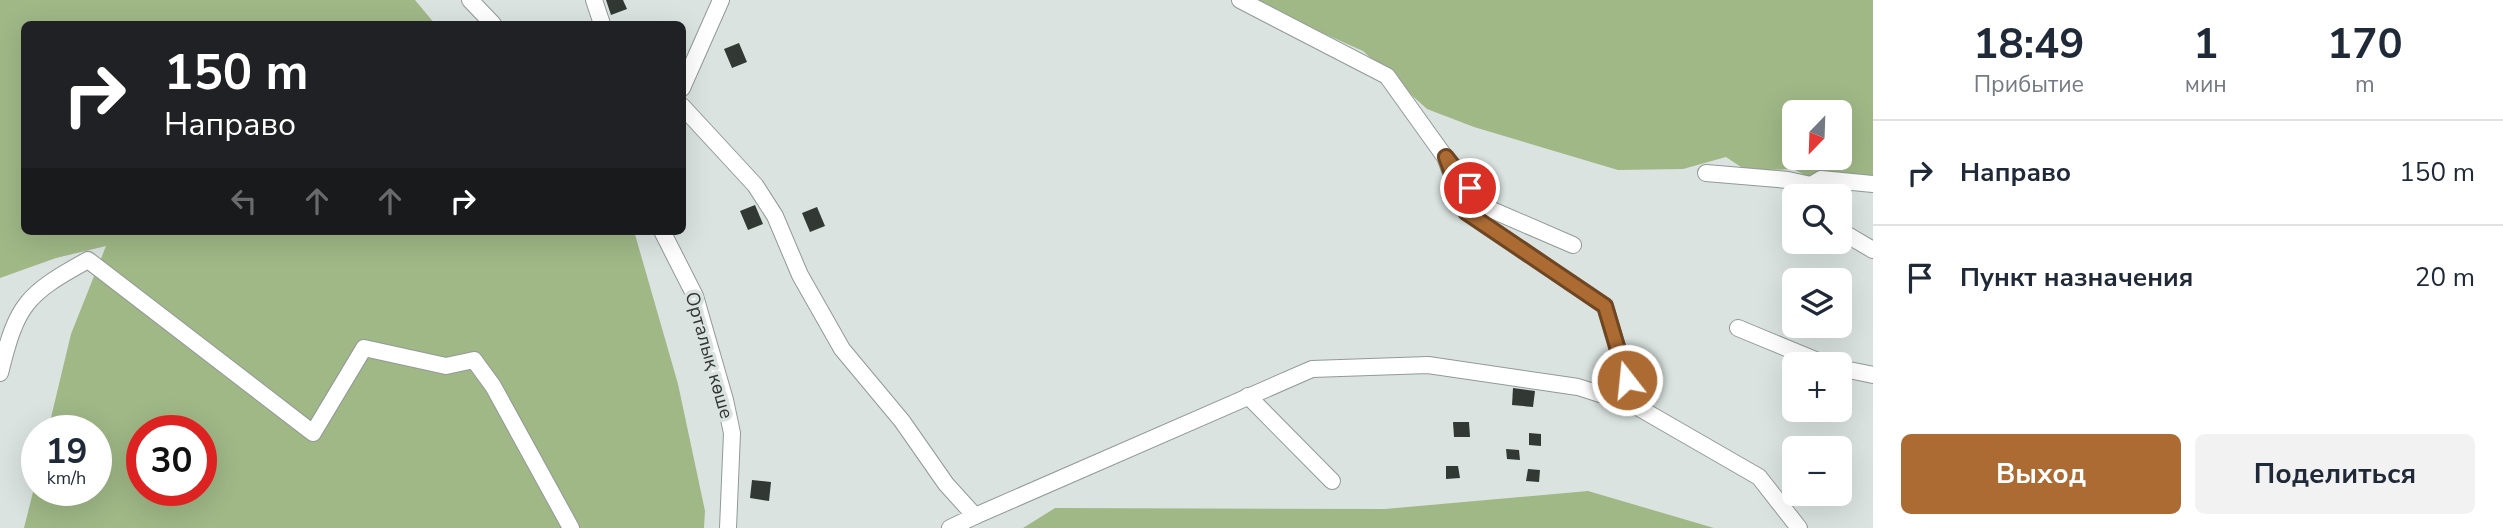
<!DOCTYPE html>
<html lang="ru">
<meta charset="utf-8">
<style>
:root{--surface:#fff;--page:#f2f2f3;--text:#1f2937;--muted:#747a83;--line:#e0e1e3;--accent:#ab6b33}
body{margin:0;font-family:"Nunito Sans",sans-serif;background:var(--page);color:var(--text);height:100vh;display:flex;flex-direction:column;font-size:26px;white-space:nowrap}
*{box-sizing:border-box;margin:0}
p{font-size:23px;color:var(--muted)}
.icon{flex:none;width:38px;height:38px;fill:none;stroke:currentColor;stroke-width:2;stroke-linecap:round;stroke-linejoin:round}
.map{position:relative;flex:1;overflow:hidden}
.drawer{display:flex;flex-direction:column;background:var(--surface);width:630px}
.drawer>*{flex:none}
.top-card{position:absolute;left:21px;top:21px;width:665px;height:214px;border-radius:10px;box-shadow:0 7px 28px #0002;background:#202124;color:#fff;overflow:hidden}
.needle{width:46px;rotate:203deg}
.tools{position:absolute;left:1782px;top:100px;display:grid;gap:14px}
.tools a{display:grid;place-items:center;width:70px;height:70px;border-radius:10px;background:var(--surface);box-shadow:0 7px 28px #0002;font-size:35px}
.speed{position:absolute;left:21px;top:415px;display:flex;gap:14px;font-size:35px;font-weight:700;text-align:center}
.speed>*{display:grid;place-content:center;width:91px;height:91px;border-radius:50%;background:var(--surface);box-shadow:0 7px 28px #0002;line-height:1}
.speed small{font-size:18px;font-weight:400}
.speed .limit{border:10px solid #d22;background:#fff;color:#111}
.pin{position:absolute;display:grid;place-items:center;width:60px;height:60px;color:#fff;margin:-30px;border:4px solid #fff;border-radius:50%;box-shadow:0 2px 7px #0007}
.me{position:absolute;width:77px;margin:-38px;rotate:344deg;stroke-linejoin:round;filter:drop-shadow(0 0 5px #0008)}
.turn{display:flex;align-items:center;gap:24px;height:147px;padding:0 28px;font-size:32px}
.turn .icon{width:91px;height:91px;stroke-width:2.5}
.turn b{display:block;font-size:49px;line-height:60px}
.lanes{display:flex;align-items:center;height:66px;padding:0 28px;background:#0003;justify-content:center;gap:35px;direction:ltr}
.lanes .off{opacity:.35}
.eta{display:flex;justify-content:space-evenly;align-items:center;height:119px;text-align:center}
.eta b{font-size:42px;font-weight:700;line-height:49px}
.action{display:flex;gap:14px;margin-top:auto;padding:14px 28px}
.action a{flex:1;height:80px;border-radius:10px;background:var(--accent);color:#fff;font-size:28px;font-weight:700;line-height:80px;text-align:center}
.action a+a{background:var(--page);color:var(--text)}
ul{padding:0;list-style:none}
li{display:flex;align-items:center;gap:21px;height:105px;padding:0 28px;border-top:2px solid var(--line)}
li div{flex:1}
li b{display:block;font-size:26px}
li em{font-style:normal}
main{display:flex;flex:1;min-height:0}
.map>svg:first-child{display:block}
.green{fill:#9fb886;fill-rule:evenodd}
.building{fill:#323834}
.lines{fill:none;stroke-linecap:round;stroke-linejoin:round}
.minor-casing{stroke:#929a98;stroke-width:18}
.minor{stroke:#fff;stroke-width:16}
.route-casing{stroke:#6f4621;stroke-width:18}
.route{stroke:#ab6b33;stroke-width:12}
.labels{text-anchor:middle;stroke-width:7;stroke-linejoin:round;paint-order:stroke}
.street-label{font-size:19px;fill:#313534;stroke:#dae3e0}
</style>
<main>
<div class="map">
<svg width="1873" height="528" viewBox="0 0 1873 528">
<rect width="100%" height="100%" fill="#dae3e0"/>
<g class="green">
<path d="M0,0H415L435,24H24V231H634L678,384L705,511L704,528H24L37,476V490H96V430H48L71,334L106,246L56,258L0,278ZM142,430H201V490H142Z"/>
<path d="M1256,0H1873V178L1809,177L1793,169L1747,171L1726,157L1683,169L1618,170L1474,127L1427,109L1363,51L1271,10ZM1794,112H1839V158H1794Z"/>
<path d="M1588,491L1714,528H1023L1055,508L1385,509Z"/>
</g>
<g class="building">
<path d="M606,0H623L627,9L611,15Z"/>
<path d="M739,43L747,62L732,68L724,49Z"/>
<path d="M755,205L763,224L748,230L740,211Z"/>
<path d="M817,207L825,226L810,232L802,213Z"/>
<path d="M1513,388L1535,391L1533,407L1512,405Z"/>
<path d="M1453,422H1469L1470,437H1454Z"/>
<path d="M1529,433L1541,434V446L1529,445Z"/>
<path d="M1506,449L1519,450L1520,460L1507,459Z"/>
<path d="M1446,466H1458L1460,478L1446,479Z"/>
<path d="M1528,469L1540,470L1539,482L1526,481Z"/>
<path d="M752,480L771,482L769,501L750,498Z"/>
</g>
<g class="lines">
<g class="minor-casing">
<g id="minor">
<path d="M470,0L493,24"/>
<path d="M594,0L602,24"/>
<path d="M1240,0L1387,76L1445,157L1466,212L1605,306L1634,405L1759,477L1799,528"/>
<path d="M682,88L721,0"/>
<path d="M682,106L755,185L775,216L800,275L842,349L902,421L946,484L975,516L950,528"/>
<path d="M1454,168L1492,210L1573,245"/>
<path d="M1706,173L1788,180L1811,185"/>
<path d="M1806,196L1811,185L1821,179L1873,184"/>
<path d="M1839,230L1873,250"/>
<path d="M662,231L695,296L725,400L732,433L728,528"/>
<path d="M1738,328L1825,364"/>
<path d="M1839,368L1873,375"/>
<path d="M0,373C17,304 26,294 88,260L313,433L364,348L446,366L474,360L493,386L571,528"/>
<path d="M1248,396L1332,481"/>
<path d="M975,516L1312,369L1428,365L1578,387L1634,405"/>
</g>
</g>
<use href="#minor" class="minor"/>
</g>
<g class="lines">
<g class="route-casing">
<path id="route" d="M1470,188L1446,157L1466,212L1605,306L1627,380"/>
</g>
<use href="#route" class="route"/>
</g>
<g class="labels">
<g class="street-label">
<text transform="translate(710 355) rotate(74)" y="7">Орталық көше</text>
</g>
</g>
</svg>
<div class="tools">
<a><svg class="needle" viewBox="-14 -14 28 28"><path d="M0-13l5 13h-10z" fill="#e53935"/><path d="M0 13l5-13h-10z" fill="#747a83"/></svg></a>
<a><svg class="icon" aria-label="search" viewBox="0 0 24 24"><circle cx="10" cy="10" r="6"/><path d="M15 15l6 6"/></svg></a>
<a><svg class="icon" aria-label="layers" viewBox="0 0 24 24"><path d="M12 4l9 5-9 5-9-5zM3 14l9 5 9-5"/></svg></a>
<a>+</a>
<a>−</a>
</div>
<div class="speed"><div>19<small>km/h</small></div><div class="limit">30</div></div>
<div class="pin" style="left:1470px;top:188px;background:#d93025"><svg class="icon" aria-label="arrive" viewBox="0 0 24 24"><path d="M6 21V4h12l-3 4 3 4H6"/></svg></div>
<svg class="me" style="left:1627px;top:380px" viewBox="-20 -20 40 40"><circle r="17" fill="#ab6b33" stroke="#fff" stroke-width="3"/><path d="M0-11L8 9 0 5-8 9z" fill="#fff"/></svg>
<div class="top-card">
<div class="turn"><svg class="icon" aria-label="right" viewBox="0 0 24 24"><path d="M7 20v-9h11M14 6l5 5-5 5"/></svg><div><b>150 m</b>Направо</div></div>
<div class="lanes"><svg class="icon off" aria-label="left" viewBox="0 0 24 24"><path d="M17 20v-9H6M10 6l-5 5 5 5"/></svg><svg class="icon off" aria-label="ahead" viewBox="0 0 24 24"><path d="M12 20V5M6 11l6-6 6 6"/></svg><svg class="icon off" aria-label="ahead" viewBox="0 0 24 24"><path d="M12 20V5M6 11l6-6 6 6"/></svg><svg class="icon" aria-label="right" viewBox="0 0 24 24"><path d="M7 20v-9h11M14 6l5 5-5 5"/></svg></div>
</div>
</div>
<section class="drawer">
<div class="eta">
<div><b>18:49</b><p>Прибытие</p></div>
<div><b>1</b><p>мин</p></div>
<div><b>170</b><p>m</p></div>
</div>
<ul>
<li><svg class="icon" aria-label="right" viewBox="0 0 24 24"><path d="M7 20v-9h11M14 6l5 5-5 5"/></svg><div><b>Направо</b></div><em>150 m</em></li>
<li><svg class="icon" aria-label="arrive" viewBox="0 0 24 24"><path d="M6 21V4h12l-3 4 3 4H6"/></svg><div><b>Пункт назначения</b></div><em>20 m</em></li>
</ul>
<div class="action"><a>Выход</a><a>Поделиться</a></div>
</section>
</main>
